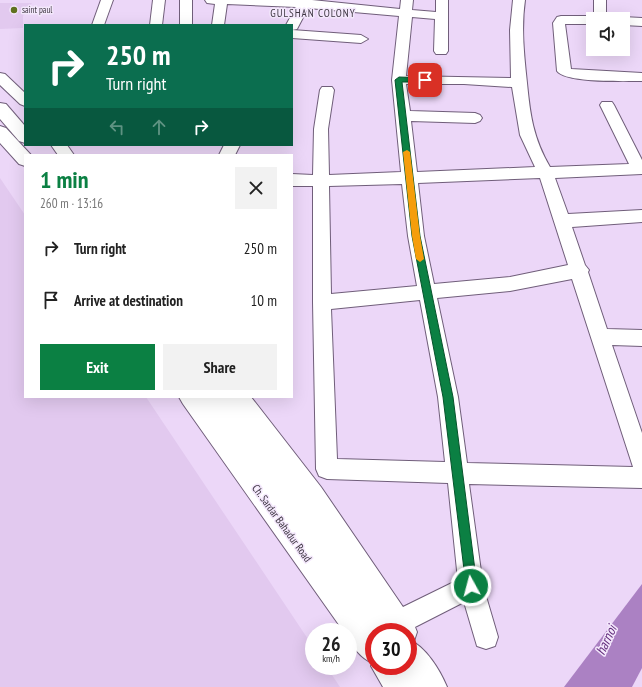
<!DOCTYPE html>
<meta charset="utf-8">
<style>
:root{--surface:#fff;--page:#f2f2f2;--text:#222;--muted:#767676;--accent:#0b8043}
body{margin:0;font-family:"PT Sans Narrow",sans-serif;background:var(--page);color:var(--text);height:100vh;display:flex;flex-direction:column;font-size:15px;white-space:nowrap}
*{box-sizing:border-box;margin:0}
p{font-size:13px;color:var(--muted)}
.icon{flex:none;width:22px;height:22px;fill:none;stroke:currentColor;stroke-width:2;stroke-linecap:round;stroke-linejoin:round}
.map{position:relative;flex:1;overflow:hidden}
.sheet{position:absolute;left:24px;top:154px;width:269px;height:244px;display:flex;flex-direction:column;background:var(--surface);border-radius:0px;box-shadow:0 4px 16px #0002}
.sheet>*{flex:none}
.banner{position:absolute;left:24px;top:24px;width:269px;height:122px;border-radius:0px;box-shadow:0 4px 16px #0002;background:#0b6e4f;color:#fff;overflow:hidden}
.buttons{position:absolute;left:586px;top:12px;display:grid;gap:8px}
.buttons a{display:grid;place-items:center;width:44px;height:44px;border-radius:0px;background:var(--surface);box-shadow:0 4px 16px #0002;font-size:20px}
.speed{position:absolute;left:305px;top:623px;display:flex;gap:8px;font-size:20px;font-weight:700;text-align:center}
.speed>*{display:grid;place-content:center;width:52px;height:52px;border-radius:50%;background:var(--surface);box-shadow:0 4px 16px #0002;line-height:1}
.speed small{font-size:10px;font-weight:400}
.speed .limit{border:6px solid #d22;background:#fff;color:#111}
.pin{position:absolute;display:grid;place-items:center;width:34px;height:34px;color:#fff;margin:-17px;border-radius:8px;box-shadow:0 2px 6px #0006}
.me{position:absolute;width:44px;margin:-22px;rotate:353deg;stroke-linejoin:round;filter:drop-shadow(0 0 3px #0008)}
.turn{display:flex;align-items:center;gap:14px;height:84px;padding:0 16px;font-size:18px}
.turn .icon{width:52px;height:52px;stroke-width:2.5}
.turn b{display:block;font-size:28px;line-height:34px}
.lanes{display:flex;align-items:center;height:38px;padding:0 16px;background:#0003;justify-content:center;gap:20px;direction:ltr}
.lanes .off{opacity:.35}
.round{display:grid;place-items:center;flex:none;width:42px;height:42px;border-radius:0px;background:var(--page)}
.summary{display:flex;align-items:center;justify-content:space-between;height:68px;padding:0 16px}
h1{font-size:24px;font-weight:800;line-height:30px;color:var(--accent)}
.button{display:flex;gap:8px;margin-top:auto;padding:8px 16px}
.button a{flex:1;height:46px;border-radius:0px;background:var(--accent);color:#fff;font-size:16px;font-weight:800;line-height:46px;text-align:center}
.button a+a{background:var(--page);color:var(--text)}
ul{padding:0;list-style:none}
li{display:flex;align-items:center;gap:12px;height:52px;padding:0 16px}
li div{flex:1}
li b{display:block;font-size:15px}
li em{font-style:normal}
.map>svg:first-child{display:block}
.built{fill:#e2c9ef}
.water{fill:#ab81c3}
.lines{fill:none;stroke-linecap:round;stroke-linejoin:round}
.minor-casing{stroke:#705e7a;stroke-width:2}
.secondary-casing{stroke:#705e7a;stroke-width:2}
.minor{fill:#fff;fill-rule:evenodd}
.secondary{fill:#fff;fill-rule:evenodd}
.route{fill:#0b8043;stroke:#07532c}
.slow{fill:#f59e0b}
.poi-dot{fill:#5f711e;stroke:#f4e8fc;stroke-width:1.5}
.labels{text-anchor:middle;stroke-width:3;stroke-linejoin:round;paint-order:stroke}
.far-poi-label{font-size:9px;fill:#3f3743;stroke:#f4e8fc;text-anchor:start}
.far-quarter-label{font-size:11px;letter-spacing:1px;fill:#3f3743;stroke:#f4e8fc}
.street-label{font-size:11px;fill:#3f3743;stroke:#f4e8fc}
.near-water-label{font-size:14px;font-style:italic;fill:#632e7d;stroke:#f4e8fc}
</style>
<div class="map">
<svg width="642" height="687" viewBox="0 0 642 687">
<rect width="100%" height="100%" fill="#ecd7f8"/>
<g class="built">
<path d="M0,3H32L23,16V28L0,29Z"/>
<path d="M0,178L25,215V397H146L314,648V666H326L340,687H0Z"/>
</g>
<path class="water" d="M642,584V668L632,687H564Z"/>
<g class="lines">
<g class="minor-casing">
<g id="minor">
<path d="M101,0H113L104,25H92Z"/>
<path d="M153,0H165L162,25H150Z"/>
<rect x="180" y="0" width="12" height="25"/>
<path d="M205,0H312L400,9L401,0H413L412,10L436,12V0H448V51L446,54H436L434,51L435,19L412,17L406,76L511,78L510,30L513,0H525C521,28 524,55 527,83C530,114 533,138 550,167L629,164L600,105L602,102H612L614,105L642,160V174L555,178L568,214L642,210V222L572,227L585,265L589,270L588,272L607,329L642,330V346L612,345L642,433V488L469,484L483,586L498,637L495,646L486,649L477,646L464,602L415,627L417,632L414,641L408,643V632H391L305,503L229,397H251L321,487L403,607L458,580L448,483L327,479L319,476L316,469L313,302V186H292V174L313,175L314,129L320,90L322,87H332L334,90L328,129L329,175L401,172L392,80L399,16L308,8L297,29L292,30V25H286L296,7L227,4L224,25H212L215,4L207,3ZM406,84H464L512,87L520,135L535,167L417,172L411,121L475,123L480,121L482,118L480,115L475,113L410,111ZM540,178L568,265L510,277L434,284L424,236L418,183ZM402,184L408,236L417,286L331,294L329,186ZM572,279L633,467L467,463L458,397L437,298L510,291ZM420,300L438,397L445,462L337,459L331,309Z"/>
<path d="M594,0H606V19H593V24H565L571,69L642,73V81C626,81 565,83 557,71L553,23L557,17L561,16H594Z"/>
<path d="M623,17L642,18V26L623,25V19H618Z"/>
<path d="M292,30L361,35L368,39L361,43L292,38Z"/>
<path d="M0,73L5,74L25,93V106L20,104L0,85Z"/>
<path d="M51,145H67L74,155H58Z"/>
<path d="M224,145H240L235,155H219Z"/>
</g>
</g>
<g class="secondary-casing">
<g id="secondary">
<path d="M0,103L6,104L25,126V143L19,141L0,119Z"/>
<path d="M0,126L6,128L31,155H25V166L19,164L0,143Z"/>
<path d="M179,397H205L206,399L205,397H231L401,622L405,632H374V666H408V639C426,647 440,670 447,687H383L371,666L373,663C362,659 348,644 348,632H344L183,404Z"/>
</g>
</g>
<use href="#minor" class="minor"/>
<use href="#secondary" class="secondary"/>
</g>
<path class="route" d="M399,77L425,78L428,80L425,82H402L420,236L453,397L477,586L475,590L471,591L467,590L466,586L443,397L412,236L395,80Z"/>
<path class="slow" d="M407,150L410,152L420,236L424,259L420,262L416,259L412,236L403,152Z"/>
<circle class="poi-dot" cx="14" cy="10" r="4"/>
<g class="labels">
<g class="far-poi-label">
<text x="22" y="13">saint paul</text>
</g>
<g class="far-quarter-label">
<text x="313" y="17">GULSHAN COLONY</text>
</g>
<g class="street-label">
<text transform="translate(282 523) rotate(54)" y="4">Ch. Sardar Bahadur Road</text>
</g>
<g class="near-water-label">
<text transform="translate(606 640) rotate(-65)" y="5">harnoi</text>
</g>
</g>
</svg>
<div class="buttons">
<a><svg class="icon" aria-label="sound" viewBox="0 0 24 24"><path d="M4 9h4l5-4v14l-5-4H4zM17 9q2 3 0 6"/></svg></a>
</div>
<div class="speed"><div>26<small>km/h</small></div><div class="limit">30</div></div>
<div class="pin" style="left:425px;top:80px;background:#d93025"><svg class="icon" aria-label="arrive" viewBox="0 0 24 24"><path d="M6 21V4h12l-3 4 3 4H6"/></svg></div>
<svg class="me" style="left:471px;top:586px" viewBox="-20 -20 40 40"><circle r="17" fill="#0b8043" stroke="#fff" stroke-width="3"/><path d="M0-11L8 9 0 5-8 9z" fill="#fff"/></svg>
<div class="banner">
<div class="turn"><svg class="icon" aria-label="right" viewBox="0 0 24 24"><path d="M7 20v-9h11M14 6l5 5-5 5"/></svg><div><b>250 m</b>Turn right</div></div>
<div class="lanes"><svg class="icon off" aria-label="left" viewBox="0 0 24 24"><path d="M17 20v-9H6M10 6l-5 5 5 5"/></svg><svg class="icon off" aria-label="ahead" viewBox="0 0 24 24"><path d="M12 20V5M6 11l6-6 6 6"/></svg><svg class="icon" aria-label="right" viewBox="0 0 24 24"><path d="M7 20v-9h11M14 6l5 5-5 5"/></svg></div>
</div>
<section class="sheet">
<div class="summary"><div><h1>1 min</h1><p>260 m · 13:16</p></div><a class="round"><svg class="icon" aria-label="close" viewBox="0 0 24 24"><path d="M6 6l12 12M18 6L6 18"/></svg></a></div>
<ul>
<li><svg class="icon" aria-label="right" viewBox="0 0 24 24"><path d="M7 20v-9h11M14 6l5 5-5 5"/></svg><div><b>Turn right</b></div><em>250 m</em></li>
<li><svg class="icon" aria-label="arrive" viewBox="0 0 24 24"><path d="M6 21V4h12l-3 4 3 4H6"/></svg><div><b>Arrive at destination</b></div><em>10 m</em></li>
</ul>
<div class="button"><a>Exit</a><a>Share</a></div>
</section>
</div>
